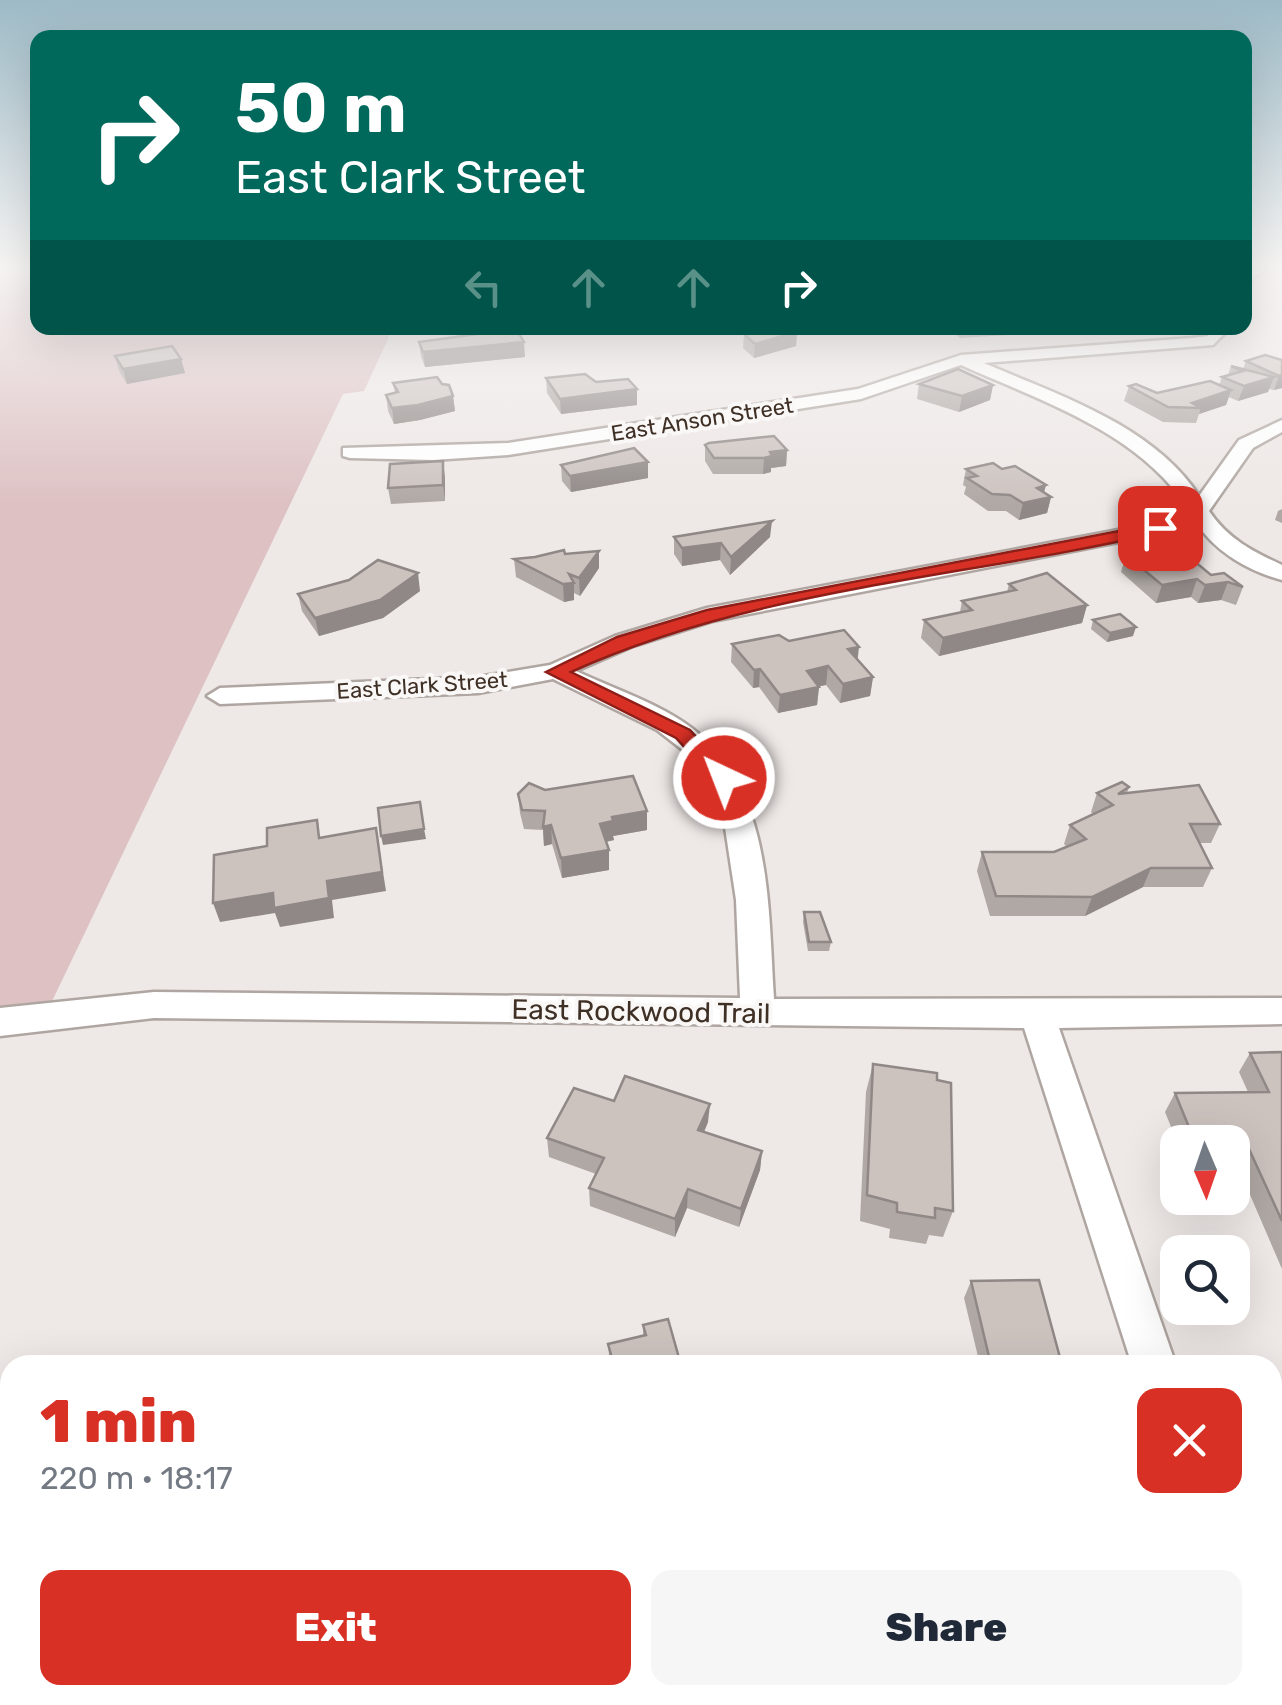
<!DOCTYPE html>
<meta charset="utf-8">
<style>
:root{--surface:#fff;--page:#f6f6f7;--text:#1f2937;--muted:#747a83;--accent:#d93025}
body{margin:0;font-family:Rubik,sans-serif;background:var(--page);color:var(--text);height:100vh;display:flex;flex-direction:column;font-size:38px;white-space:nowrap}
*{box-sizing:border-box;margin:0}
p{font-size:32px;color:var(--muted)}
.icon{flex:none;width:55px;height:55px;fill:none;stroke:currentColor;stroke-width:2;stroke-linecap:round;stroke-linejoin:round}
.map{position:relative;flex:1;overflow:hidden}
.drawer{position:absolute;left:0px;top:1355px;width:1282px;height:350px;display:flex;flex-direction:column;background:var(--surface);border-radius:30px 30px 0 0;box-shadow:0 10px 40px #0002}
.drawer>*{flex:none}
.hud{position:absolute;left:30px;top:30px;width:1222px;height:305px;border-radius:20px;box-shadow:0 10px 40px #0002;background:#00695c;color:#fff;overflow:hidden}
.needle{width:65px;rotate:178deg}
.buttons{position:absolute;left:1160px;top:1125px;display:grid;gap:20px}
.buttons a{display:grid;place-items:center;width:90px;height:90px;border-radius:20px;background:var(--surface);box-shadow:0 10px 40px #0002;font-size:50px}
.pin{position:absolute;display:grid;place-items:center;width:85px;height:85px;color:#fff;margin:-42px;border-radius:20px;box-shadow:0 5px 15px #0006}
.me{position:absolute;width:110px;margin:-55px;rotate:317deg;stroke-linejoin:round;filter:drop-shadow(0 0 8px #0008)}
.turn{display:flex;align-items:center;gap:35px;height:210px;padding:0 40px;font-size:45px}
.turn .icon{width:130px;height:130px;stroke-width:2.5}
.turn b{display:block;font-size:70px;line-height:85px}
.lanes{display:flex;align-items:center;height:95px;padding:0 40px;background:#0003;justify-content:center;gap:50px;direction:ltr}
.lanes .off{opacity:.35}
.round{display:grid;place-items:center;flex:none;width:105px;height:105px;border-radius:20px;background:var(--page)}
.headline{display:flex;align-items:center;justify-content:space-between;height:170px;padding:0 40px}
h1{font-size:60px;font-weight:800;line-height:75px;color:var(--accent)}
.button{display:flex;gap:20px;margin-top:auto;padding:20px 40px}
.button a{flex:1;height:115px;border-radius:20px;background:var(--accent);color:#fff;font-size:40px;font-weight:800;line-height:115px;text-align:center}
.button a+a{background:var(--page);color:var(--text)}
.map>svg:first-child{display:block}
.green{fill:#ddc1c3}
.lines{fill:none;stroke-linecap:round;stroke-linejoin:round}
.minor-casing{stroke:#afa6a1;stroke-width:5}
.minor{fill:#fff;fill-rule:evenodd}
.wall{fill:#afa8a4}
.shaded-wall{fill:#8f8886}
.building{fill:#ccc3bf;stroke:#8f8886;stroke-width:2.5}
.route{fill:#d93025;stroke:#8d1f18;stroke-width:2.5}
.labels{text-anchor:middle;stroke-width:8;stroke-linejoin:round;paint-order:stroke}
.far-street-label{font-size:22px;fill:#3f3026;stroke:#faf7f7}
.street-label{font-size:28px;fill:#3f3026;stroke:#faf7f7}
</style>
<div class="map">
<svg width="1282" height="1705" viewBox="0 0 1282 1705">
<rect width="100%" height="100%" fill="#eee8e6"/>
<path class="green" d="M0,268H37L38,328H393L364,391L343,394L44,1018L0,1022Z"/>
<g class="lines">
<g class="minor-casing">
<g id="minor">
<path d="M1252,268H1267L1245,285V274Z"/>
<path d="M1214,328H1230L1213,345L984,363C1058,395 1153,425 1199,496L1239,440L1282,420V432L1253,448L1209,511C1228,539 1252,551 1282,565V580C1248,571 1214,551 1195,521L1160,534L712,621L633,646L576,671C614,689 659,703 693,729C773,792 768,907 774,999L1282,998V1024L1059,1028L1176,1365H1132L1024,1028L154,1018L0,1036V1008L154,992L740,998L736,900L724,821L697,761L657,730L553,679L478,693L220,704L207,696L220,688L478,677L550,665L615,636L707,608L1155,523L1188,509C1139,432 1041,401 961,365L861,399L508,455L433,460L350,458L343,456V448L508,443L858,389L961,355L1192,338L1208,336Z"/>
<path d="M1272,1671L1282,1675V1705H1242L1238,1695H1272Z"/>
</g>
</g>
<use href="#minor" class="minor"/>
</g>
<g class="wall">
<path d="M747,328H792L797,332L796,346L754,358L743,348L744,334L747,333Z"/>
<path d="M947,328H1026L1025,334L960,338Z"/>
<path d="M1054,328H1081L1068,332Z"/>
<path d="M419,342L525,357L425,367L421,356Z"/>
<path d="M115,356L181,359L185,373L127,384L119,371Z"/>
<path d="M1282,360V388L1274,390L1269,389L1268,392L1238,401L1229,397L1226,405L1199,414L1196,423L1163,422L1124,401L1129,386L1157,393L1219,385L1222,377L1228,375L1231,366L1243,369L1246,361Z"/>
<path d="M546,378L596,382L637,389V405L561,414L547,393Z"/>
<path d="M393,383L442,384L453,396L455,411L420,420L394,424L388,411L386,395L395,393Z"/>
<path d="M919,384L993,385L990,400L959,412L917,399Z"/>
<path d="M705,445L787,450L786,466L771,468V472L763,474H713L705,461Z"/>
<path d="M443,461L445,501L391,504L388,488Z"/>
<path d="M561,465L648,478L571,492L562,481Z"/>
<path d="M966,469H1002L1046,485L1044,492L1051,497L1047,513L1019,520L1006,511H988L964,494L966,487L963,485Z"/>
<path d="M1282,509V523L1275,520L1278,511Z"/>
<path d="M674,537H770L730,575L720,560L682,566L674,554Z"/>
<path d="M565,554L599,568L580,596L574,593V600L564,602L516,577L514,559Z"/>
<path d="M1126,555L1164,558L1243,587L1236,605L1221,600L1198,603L1191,597L1156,603L1121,572Z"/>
<path d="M1009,584L1087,605L1082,623L939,656L921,638L924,620L960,612L962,601L1007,592Z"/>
<path d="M420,591L383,618L319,636L302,611L298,594Z"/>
<path d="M1093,620L1133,636L1107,642L1091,629Z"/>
<path d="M789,641L857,660L873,677L870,696L840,703L826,685L819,686L817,705L778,713L759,687L753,688L731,662L732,644Z"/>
<path d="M1129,787L1127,793L1220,824L1211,843H1199L1212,868L1203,887H1143L1085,916H990L977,871L982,852H1054L1067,847L1064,844L1070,825L1093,814L1091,812L1097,793Z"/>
<path d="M518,794L647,830L613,836L614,840L606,842L609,850V870L562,878L552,844L544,846L543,830L524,829L520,813Z"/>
<path d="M804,912L831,942L829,951H808L803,922Z"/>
<path d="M1282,1052V1269L1238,1167L1232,1168V1142L1178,1144L1165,1112L1175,1093L1248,1092L1239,1072L1250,1053Z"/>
<path d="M873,1064L953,1211L943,1237L929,1235L926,1244L889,1238L890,1229L860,1221L866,1092Z"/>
<path d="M614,1101L708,1122L704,1132L762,1151L760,1170L739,1227L687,1208L675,1237L590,1206L589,1188L596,1174L549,1157L547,1138Z"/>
<path d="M971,1281L1062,1365H980L964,1298Z"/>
<path d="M643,1325L681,1365H610L608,1344L643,1336Z"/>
</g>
<g class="shaded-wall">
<path d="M797,332L796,346L754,358L755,344Z"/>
<path d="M524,342L525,357L425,367L423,352Z"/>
<path d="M181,359L185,373L127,384L123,369Z"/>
<path d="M1282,375V388L1274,390L1279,376Z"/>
<path d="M1274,377L1268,392L1238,401L1244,386Z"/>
<path d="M993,385L990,400L959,412L962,396Z"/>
<path d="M637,389V405L561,414L560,399Z"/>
<path d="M1231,390L1226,405L1199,414L1201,408L1192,403Z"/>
<path d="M453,396L455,411L420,420L394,424L392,408Z"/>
<path d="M787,450L786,466L771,468V472L763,474L764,458L770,452Z"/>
<path d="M443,461L445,477V501L443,485Z"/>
<path d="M648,462V478L571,492L570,476Z"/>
<path d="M1046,485L1042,499L1051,497L1047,513L1019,520L1023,503L1037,488Z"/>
<path d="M772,521L770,537L730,575L731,557Z"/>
<path d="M721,543L720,560L682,566V548Z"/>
<path d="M599,551V568L580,596L579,578Z"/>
<path d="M418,573L420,591L383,618L319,636L315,618Z"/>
<path d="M1197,579L1191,597L1156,603L1162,585Z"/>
<path d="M1228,582L1221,600L1198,603L1205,585Z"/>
<path d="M574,583V600L564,602L563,584Z"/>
<path d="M1087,605L1082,623L939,656L943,638Z"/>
<path d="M1136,627L1133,636L1107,642L1110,633Z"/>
<path d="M859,647L857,665L848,649Z"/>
<path d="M828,666L826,685L805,689L807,671Z"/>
<path d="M760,669L759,687L753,688L754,670Z"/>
<path d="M873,677L870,696L840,703L843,684Z"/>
<path d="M819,687L817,705L778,713L780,695Z"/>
<path d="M647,811V830L613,836L614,840L600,843V824L612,817Z"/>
<path d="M551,825L552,844L544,846L543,827Z"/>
<path d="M376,828L386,891L332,900L334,918L280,927L275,913L220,922L213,903L273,893L327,881Z"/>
<path d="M424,829L426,839L383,845L381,836Z"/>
<path d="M609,850V870L562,878L561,858Z"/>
<path d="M1151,868L1143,887L1085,916L1092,897Z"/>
<path d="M710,1104L708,1122L697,1148L698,1130Z"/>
<path d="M762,1151L760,1170L739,1227L741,1209Z"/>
<path d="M688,1189L687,1208L675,1237V1219Z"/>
<path d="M10,1632V1652L0,1656V1637Z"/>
<path d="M514,1695H521L518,1705H511Z"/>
</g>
<g class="building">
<path d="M754,328H792L797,332L755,344L744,334L759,331Z"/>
<path d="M499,331L518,332L524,342L423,352L419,342Z"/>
<path d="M172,346L181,359L123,369L115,356Z"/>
<path d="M1265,355L1282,360V375L1279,376L1246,361Z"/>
<path d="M1231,366L1274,377L1244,386L1222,377L1243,371Z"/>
<path d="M958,369L993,385L962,396L919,384Z"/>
<path d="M585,374L596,382L628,379L637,389L560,399L546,378Z"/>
<path d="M437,377L442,384L449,385L453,396L418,405L392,408L386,395L398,392L393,383Z"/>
<path d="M1210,381L1231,390L1192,403L1201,408L1168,407L1129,386L1136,384L1157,393Z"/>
<path d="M774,436L787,450L770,452L772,456L764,458H714L705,445L709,443Z"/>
<path d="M634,448L648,462L570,476L561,465Z"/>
<path d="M443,461V485L388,488L390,464Z"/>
<path d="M993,463L1002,469L1015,466L1046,485L1037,488L1051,497L1023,503L1010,495L992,494L967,478L977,476L966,469Z"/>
<path d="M772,521L731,557L721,543L682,548L674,537Z"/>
<path d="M564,550L565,554L599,551L579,578L569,574L574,583L563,584L514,559L535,557Z"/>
<path d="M1155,551L1164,558L1187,555L1211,575L1224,573L1243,587L1228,582L1205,585L1197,579L1162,585L1126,555Z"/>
<path d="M378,560L418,573L380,600L315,618L298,594L349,580Z"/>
<path d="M1047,573L1087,605L943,638L924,620L972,610L962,601L1016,590L1009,584Z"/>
<path d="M1120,614L1136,627L1110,633L1093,620Z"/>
<path d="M844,630L859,647L848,649L873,677L843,684L828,666L807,671L819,687L780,695L760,669L754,670L732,644L779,635L789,641Z"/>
<path d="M633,776L647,811L612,817L613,821L600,824L609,850L561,858L551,825L543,827L545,811L522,810L518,794L529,783L545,790Z"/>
<path d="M1122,782L1129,787L1118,794L1199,785L1220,824H1190L1212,868H1151L1092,897L996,896L982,852H1054L1086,839L1070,825L1113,805L1097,793Z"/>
<path d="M420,802L424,829L381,836L378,808Z"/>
<path d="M317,820L319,838L376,828L382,872L327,881L329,898L274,908L273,893L213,903L214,855L267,846V828Z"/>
<path d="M804,912H820L831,942H809Z"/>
<path d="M1282,1052V1221L1249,1149H1232V1142H1195L1175,1093L1269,1092L1250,1053Z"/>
<path d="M873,1064L937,1073V1080L951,1083L953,1211L935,1208V1218L897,1212V1203L867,1195Z"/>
<path d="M625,1076L710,1104L698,1130L762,1151L741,1209L688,1189L675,1219L589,1188L604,1158L547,1138L574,1088L614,1101Z"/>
<path d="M1039,1280L1062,1365H991L971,1281Z"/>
<path d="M668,1319L681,1365H614L608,1344L646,1335L643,1325Z"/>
<path d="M0,1484L10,1491V1632L0,1637Z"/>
<path d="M387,1695H514L511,1705H496L484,1701L482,1705H384Z"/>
</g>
<linearGradient id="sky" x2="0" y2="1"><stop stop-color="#9dbac6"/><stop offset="0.53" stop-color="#f7f5f4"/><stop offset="1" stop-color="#f7f5f4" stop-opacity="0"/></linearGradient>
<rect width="1282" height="506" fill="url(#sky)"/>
<path class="route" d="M1160,523L1168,528L1166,531C968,578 757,587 571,672L690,730L734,778L724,784L716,782L676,738L546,672L617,637L707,610Z"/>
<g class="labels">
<g class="far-street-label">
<text transform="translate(702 419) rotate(-9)" y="8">East Anson Street</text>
<text transform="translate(422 685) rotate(-4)" y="8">East Clark Street</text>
</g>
<g class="street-label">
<text transform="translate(641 1011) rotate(1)" y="10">East Rockwood Trail</text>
</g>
</g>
</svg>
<div class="buttons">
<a><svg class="needle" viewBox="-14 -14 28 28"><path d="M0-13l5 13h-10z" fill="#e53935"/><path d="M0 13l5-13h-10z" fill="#747a83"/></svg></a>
<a><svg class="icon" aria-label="search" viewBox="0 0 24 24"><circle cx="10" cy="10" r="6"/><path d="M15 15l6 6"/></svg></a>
</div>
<div class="pin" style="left:1160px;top:528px;background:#d93025"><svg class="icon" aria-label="arrive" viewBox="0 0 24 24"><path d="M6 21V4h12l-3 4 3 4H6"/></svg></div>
<svg class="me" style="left:724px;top:778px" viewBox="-20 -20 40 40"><circle r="17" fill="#d93025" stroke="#fff" stroke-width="3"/><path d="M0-11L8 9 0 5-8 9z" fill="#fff"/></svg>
<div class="hud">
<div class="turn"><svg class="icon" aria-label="right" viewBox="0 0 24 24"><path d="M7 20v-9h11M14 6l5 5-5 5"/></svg><div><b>50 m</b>East Clark Street</div></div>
<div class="lanes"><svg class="icon off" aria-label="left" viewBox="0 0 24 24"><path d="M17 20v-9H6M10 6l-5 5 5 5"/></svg><svg class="icon off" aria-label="ahead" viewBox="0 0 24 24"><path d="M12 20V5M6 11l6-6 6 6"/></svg><svg class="icon off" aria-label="ahead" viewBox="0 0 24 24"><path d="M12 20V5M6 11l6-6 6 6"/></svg><svg class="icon" aria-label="right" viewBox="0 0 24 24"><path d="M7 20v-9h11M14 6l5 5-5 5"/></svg></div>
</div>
<section class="drawer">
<div class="headline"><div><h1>1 min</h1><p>220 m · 18:17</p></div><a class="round" style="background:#d93025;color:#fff"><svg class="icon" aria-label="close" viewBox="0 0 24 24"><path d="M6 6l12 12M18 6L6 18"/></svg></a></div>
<div class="button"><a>Exit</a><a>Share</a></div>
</section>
</div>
